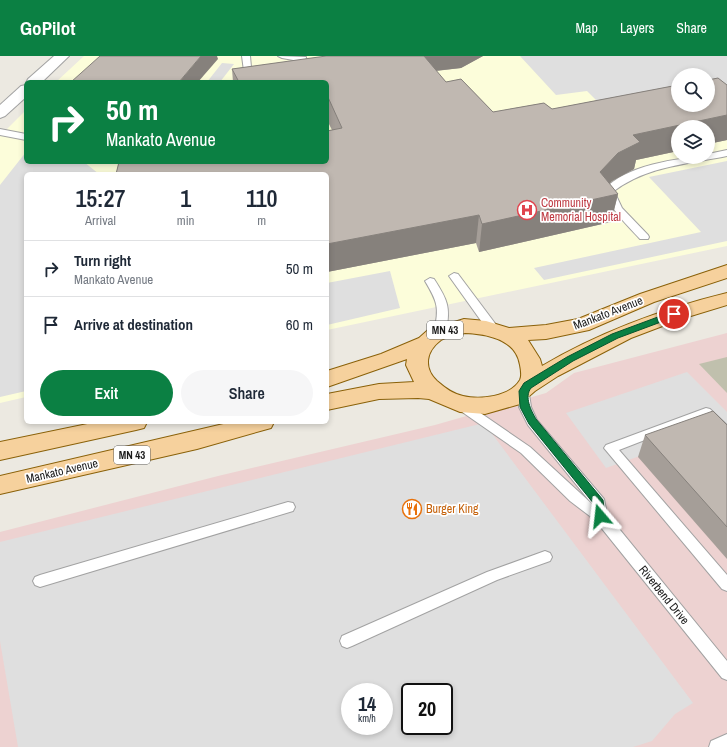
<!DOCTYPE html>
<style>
:root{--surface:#fff;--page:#f6f6f7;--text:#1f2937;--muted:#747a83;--line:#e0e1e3;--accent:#0b8043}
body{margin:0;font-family:"Archivo Narrow",sans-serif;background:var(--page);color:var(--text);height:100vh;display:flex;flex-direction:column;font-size:15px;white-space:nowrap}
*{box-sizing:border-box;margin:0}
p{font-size:13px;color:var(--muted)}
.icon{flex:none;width:22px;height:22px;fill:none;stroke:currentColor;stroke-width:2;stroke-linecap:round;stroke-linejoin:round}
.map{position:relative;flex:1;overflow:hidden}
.panel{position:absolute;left:24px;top:116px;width:305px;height:252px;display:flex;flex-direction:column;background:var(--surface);border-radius:6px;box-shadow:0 2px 6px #0003}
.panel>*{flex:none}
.top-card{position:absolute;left:24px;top:24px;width:305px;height:84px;border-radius:6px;box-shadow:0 2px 6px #0003;background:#0b8043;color:#fff;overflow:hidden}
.buttons{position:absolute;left:671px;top:12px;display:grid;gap:8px}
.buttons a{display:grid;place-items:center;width:44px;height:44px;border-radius:50%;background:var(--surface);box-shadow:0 2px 6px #0003;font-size:20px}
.speed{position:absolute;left:341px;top:627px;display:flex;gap:8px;font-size:20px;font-weight:700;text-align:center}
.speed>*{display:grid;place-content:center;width:52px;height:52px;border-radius:50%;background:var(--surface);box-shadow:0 2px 6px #0003;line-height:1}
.speed small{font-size:10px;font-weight:400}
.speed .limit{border:2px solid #111;border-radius:6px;background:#fff;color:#111}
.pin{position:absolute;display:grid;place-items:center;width:34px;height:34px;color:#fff;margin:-17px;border:2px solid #fff;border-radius:50%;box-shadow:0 1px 4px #0007}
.me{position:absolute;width:44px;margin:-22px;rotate:343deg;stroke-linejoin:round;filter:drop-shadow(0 0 3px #0008)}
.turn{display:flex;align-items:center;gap:14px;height:84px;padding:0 16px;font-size:18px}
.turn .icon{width:52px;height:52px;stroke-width:2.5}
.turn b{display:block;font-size:28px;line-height:34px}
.eta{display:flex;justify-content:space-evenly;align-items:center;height:68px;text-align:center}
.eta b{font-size:24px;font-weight:600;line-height:28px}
.button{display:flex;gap:8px;margin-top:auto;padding:8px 16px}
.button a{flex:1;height:46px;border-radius:24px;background:var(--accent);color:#fff;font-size:16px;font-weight:600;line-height:46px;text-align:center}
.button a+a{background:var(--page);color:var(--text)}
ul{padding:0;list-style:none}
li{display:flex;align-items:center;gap:12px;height:56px;padding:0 16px;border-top:1px solid var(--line)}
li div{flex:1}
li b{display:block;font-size:15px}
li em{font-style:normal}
header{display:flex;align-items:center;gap:24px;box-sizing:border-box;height:56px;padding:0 20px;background:var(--accent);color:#fff}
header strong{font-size:19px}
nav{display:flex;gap:22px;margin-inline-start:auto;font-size:14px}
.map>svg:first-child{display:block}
.commercial{fill:#edd2d1;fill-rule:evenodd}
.education{fill:#fcfdda;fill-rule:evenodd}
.construction{fill:#c0c0ad}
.parking{fill:#dfdfdf;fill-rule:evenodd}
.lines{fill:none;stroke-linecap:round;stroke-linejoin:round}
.lane-casing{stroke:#a2a2a2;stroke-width:2}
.street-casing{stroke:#a2a2a2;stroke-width:2}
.primary-casing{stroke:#8a6109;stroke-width:2}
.lane{fill:#fff;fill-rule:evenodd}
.street{fill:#fff;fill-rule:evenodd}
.primary{fill:#f6d19d;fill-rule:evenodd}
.wall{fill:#a59e98}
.shaded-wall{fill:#86817c}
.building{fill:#c0b8b1;stroke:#86817c}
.route{fill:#0b8043;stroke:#07532c}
.labels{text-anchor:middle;stroke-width:3.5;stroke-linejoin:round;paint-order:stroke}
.shield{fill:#fff;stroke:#5f5f5f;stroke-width:1}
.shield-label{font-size:11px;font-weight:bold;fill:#1b1b1b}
.health-label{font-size:12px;fill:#be3a42;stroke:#fff;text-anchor:start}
.street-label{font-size:12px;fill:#1b1b1b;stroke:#fff}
.food-label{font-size:12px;fill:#c56008;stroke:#fff;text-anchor:start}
</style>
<header>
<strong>GoPilot</strong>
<nav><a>Map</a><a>Layers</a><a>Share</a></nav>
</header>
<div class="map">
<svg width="727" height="691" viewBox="0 0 727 691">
<rect width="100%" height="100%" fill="#ece9e1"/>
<path class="commercial" d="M727,277V691H0V476L218,420L435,369L546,337L574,317ZM350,636H384V670H350ZM410,636H444V670H410Z"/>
<path class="education" d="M84,0H727V190L327,274V118H26V341L0,347V80L26,54V106H327V26H56ZM678,19H708V49H678ZM678,71H708V101H678Z"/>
<path class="construction" d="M727,301V337L699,308Z"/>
<g class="parking">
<path d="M520,0H727V51L708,43V19H678V48L613,61L587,35L556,39Z"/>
<path d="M222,7L234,8L220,26H207Z"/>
<path d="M26,96V106H84L99,118H26V335L0,341V129Z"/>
<path d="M727,105V185L544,224L534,212L701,176L649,121Z"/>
<path d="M390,215L400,252L327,269V227Z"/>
<path d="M687,316L727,356V369L606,412L566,357Z"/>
<path d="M484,367L693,647L675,658L652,685L633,691H18L0,585V486ZM350,636H384V670H350ZM410,636H444V670H410Z"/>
</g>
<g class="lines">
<g class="lane-casing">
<g id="lane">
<path d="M242,0H250L251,11L261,12L265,14L261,16L244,15Z"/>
<path d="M278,0L306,1L304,16L300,18L293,16L297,14L299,5L282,2Z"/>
<path d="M0,73L26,78V84L0,79Z"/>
<path d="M727,94V100C688,108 647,110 614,135L622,152L648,179L649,181L648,183H640C626,168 611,154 604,134C624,110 679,101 708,101V98Z"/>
<path d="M454,217L458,218L497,270L499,273L497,276H489L449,220Z"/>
<path d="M430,222L434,223C447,243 451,251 446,275L440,279L434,275C440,252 437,245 425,225Z"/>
<path d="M524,331L528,332L531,351L537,364L604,443L607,458L727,605V624L722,622L595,464L570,445L521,397L455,351L453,348L455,345H463L530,391L592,448L528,369L519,351L518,335L520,332Z"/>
<path d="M706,352L710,353L727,369V382L723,380L704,361L619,394L727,519V535L722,533L604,392L606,389Z"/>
<path d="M288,446L293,447L295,451L293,455L40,531L35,529L33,525L35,521L40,519Z"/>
<path d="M545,495L550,497L552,501L550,505L497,524L352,590L347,592L342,590L340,585L342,580L487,516Z"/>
<path d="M727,678V691H709L711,685Z"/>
</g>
</g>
<g class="street-casing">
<g id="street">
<path d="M54,0H69L42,26L26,27L28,23Z"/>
<path d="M26,29V41L5,60L0,62V49L21,30Z"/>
</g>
</g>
<g class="primary-casing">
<g id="primary">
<path d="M727,209V222L654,246L589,274L546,283L528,284L540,303L542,310C600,276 662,253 727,237V249L681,263L631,282L558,320L535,335L520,348L485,358L460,356L429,343L418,342L379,343L327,354V338L379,328L414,326L406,309L407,303L327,331V315L381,298L419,282L428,274L464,263L486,265L509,272L546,269L578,263L640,238ZM465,277C487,278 516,283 520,309C521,314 522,320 520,324C510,341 480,344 463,340C453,338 445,332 437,325C423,312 426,295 441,284C448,280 458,279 465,277Z"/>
<path d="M97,366H147L144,372L136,374L0,404V386Z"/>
<path d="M232,366H274L271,372L197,393L0,438V420Z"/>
</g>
</g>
<use href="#lane" class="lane"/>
<use href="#street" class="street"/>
<use href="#primary" class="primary"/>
</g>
<g class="wall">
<path d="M322,0H483L461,12L436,15L446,26L461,23L493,56L544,47L552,53L678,29V49H708V24L718,22L727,29V84L708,88V71H678V95L636,104L634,113L612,125L609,128L618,138L611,166L479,196L476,187L327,216V118H116L119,106H327V75L332,74L327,64V26H233L232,13L322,1Z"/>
<path d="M727,369V503L638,401L645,379Z"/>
</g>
<g class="shaded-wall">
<path d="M201,0H217L218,3L198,26H179Z"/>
<path d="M416,0H483L461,12L415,17Z"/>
<path d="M727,59V84L708,88V71H678V95L636,104L634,113L612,125L594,143L600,116L633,79Z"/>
<path d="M618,138L611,166L479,196L482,168Z"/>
<path d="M479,159L476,187L327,216V188Z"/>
</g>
<g class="building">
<path d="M100,0H201L179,26H71Z"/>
<path d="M326,0H424L446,26L461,23L493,56L544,47L552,53L678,29V49H708V24L718,22L727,29V59L633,79L640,86L618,97L600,116L618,138L482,168L479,159L327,188V118H116L119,106H327V75L342,72L327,39V26H239L232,13Z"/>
<path d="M713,355L727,369V471L645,379Z"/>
</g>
<path class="route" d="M674,255L677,256V260L618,282L573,305L531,332C524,341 531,354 536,363L603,444L605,460L600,464L597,463L594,448L529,368L520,351L519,335L524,327L567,301L612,278Z"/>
<defs>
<g id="hospital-ring" transform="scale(1)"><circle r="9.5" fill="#fff" stroke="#e0444e" stroke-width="1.5"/><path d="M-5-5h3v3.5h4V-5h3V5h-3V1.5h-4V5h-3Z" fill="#e0444e"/></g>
<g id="restaurant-ring" transform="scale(1)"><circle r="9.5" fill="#fff" stroke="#e8710a" stroke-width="1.5"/><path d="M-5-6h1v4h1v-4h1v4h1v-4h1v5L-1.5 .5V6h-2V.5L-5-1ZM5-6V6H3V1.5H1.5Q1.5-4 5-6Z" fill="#e8710a"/></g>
</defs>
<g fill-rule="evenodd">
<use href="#hospital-ring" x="527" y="154"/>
<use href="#restaurant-ring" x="412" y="453"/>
</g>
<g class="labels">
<g class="shield">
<rect x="427" y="265" width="36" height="18" rx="3"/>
<rect x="114" y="390" width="36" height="18" rx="3"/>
</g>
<g class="shield-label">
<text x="445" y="278">MN 43</text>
<text x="132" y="403">MN 43</text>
</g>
<g class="health-label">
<text x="541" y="151">Community<tspan x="541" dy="14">Memorial Hospital</tspan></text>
</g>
<g class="street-label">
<text transform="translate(608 257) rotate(-21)" y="4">Mankato Avenue</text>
<text transform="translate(62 415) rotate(-13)" y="4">Mankato Avenue</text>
<text transform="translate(664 539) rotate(51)" y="4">Riverbend Drive</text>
</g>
<g class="food-label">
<text x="426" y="457">Burger King</text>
</g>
</g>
</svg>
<div class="buttons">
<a><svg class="icon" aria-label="search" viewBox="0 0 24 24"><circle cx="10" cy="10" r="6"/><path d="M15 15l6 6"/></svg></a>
<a><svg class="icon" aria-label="layers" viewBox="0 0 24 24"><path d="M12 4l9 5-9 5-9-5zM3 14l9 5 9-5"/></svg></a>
</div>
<div class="speed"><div>14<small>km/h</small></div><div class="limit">20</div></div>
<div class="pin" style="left:674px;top:258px;background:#d93025"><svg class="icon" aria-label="arrive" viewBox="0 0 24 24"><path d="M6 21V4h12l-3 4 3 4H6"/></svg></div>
<svg class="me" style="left:600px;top:460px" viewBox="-20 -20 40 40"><path d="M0-17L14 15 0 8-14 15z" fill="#0b8043" stroke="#fff" stroke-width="4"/></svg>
<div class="top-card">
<div class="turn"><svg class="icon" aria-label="right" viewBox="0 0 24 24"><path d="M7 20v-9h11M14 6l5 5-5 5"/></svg><div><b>50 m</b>Mankato Avenue</div></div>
</div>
<section class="panel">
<div class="eta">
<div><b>15:27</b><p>Arrival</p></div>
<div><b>1</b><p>min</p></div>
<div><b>110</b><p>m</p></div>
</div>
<ul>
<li><svg class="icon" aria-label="right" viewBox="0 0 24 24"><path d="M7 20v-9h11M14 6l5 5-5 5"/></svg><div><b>Turn right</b><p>Mankato Avenue</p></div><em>50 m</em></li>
<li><svg class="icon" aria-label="arrive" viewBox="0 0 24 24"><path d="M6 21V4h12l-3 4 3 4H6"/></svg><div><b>Arrive at destination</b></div><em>60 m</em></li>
</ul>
<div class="button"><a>Exit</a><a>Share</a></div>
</section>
</div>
